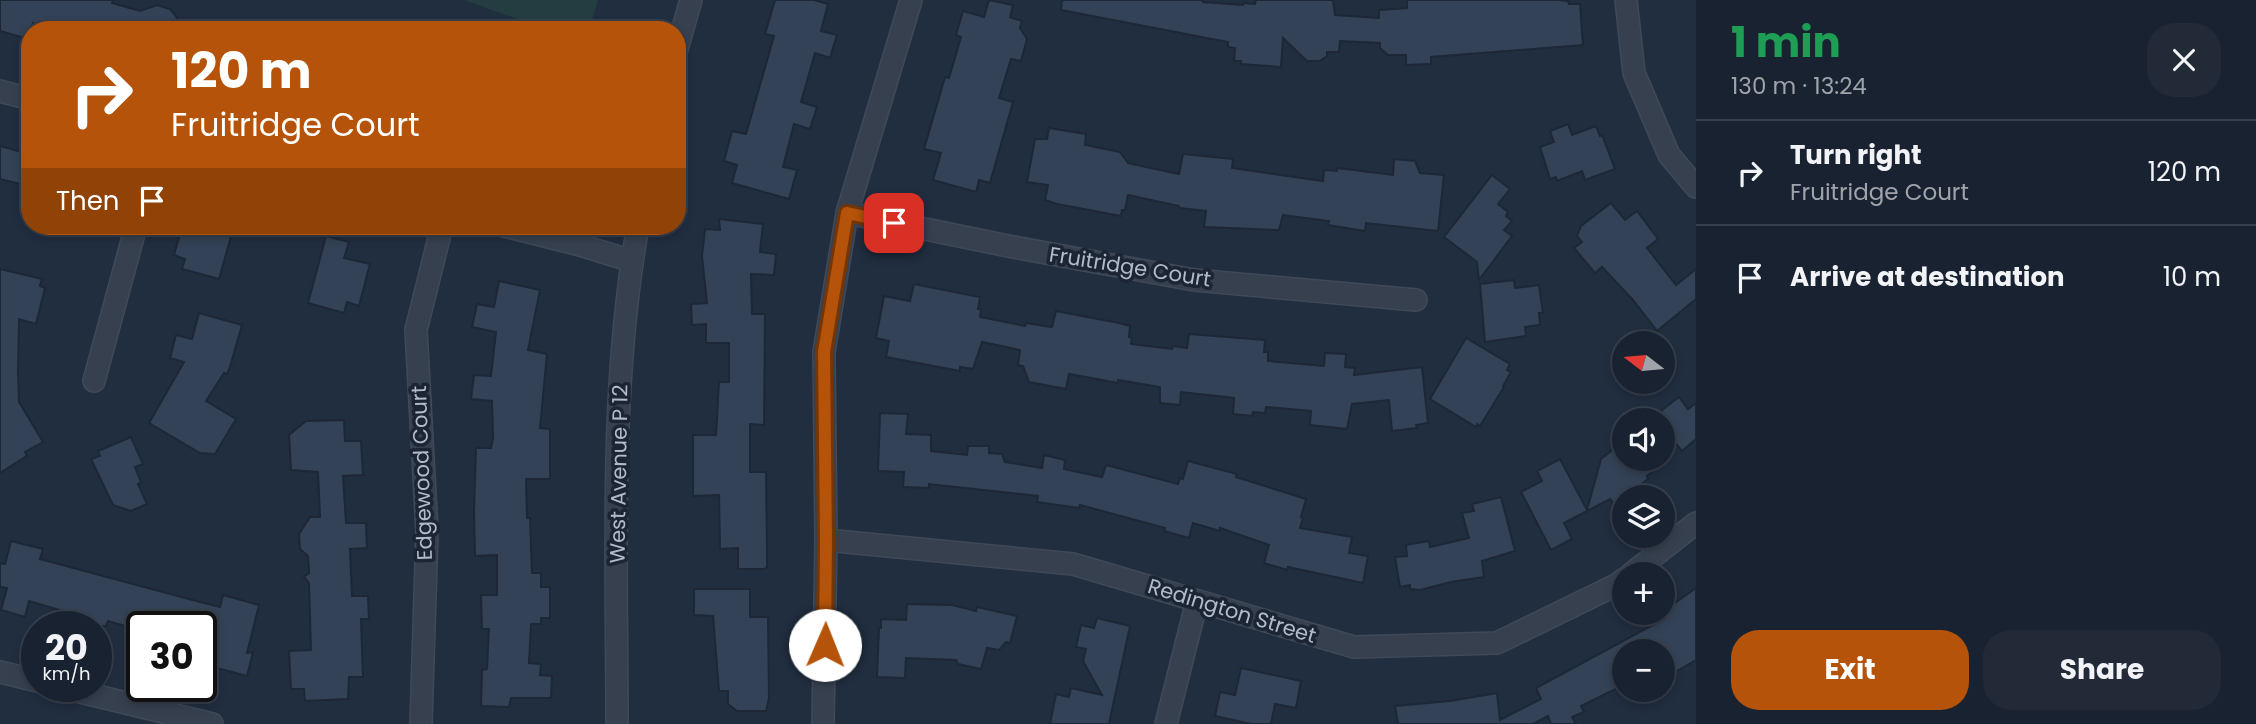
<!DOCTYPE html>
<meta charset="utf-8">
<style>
:root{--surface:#192230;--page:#222a38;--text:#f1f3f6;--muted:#9fa4ab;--line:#373f4c;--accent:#b45309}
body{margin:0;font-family:Poppins,sans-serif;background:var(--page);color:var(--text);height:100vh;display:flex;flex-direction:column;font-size:26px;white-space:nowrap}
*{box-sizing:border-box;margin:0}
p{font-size:23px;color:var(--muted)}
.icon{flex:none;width:38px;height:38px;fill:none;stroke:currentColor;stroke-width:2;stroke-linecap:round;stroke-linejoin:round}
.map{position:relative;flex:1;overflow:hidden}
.details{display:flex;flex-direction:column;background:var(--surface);width:560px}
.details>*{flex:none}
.banner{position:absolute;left:21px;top:21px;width:665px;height:214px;border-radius:28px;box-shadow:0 4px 10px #0003,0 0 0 2px var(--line);background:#b45309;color:#fff;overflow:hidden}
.needle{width:46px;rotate:286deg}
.fabs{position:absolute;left:1612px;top:331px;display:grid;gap:14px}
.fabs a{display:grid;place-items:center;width:63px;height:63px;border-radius:50%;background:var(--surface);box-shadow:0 4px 10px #0003,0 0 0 2px var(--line);font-size:35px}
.speed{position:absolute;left:21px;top:611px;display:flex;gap:14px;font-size:35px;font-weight:700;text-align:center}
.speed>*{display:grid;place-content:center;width:91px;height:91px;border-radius:50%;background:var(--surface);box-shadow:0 4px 10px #0003,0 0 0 2px var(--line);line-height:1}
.speed small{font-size:18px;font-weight:400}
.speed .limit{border:4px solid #111;border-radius:10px;background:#fff;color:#111}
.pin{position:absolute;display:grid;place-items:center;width:60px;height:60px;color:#fff;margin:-30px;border-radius:14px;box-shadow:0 4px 10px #0006}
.me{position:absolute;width:77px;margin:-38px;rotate:1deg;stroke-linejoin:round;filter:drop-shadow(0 0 5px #0008)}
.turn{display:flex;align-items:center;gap:24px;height:147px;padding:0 35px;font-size:32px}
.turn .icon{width:91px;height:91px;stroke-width:2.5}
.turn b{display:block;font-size:49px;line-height:60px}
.then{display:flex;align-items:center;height:66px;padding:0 35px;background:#0003;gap:14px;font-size:26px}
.round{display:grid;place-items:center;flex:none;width:74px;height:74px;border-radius:28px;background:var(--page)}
.overview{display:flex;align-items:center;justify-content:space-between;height:119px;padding:0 35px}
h1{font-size:42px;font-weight:700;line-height:52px;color:#1e9e55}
.cta{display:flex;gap:14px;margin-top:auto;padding:14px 35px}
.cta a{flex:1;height:80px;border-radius:28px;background:var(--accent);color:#fff;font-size:28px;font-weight:700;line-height:80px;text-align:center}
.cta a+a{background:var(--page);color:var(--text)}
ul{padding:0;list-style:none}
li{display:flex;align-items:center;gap:21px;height:105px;padding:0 35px;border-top:2px solid var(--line)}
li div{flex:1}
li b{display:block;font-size:26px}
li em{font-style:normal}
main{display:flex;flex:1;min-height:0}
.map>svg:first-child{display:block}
.green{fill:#243d41}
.building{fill:#334256;stroke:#1d2736;stroke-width:2}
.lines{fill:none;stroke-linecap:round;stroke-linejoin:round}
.minor-casing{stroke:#3f4958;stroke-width:24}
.minor{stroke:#36404f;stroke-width:21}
.route-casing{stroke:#753606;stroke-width:18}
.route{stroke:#b45309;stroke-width:12}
.labels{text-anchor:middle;stroke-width:7;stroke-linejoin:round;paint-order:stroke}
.street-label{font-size:21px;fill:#b2bbca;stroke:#1b2534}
</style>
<main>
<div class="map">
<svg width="1696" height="724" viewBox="0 0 1696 724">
<rect width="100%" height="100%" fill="#212e40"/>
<path class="green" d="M464,0H598L589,30H549Z"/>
<g class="building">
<path d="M0,0H113L112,3L140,11L157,5L170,9L187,30H57L33,23L28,39L0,31Z"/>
<path d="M775,0H814L828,4L821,31L837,35L830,58L815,53L801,102L817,107L810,129L794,124L783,167L797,170L789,199L732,183L737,165L724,161L732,131L746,134L774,36L765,34Z"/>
<path d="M989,0L1013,5L1010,17L1022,21L1020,28L1027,39L1021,61L1011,59L999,98L1013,102L990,183L979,180L976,192L933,180L941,153L924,149L945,77L949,78L961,37L956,35L963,11L984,17Z"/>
<path d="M1062,0H1203V2L1243,5V3L1255,4L1256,0H1333L1335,15L1379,18V10L1407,8V0H1558L1568,1L1569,4H1580L1583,45L1431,57V64L1406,65V55H1388L1380,48V43L1340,41L1339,52H1327V56L1320,61H1307L1283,38L1281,67L1241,64V61H1234L1235,48L1228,47V42L1061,10Z"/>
<path d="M1568,124L1572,135L1596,126L1600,136L1602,135L1615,169L1585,180L1582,171L1557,181L1556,177L1550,179L1540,147L1554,142L1550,131Z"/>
<path d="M1049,128L1086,134L1085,145L1120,152L1128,163L1179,174L1183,154L1233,159L1232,168L1323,181L1324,170L1337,171V168L1393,175L1394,159L1415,161L1420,173L1444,175L1438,231L1366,223L1365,231L1328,225L1329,221L1283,215L1279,230L1204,227L1206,211L1179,208V206L1128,195L1125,210H1122L1121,216L1057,204L1045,200L1048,185L1027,182L1035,139H1047Z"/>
<path d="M0,146L29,154L20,184L0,179Z"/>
<path d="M1492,175L1510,189L1498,204L1508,212L1506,216L1512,221L1504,230L1512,236L1479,280L1477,262L1444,237Z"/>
<path d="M1611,203L1625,220L1637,211L1658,239L1647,248L1676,285L1696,269V299L1657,331L1633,300L1602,267L1595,273L1574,248L1582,242L1577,236L1581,226Z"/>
<path d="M719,219L763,224L760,252L776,254L774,275L751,274L752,314H765L764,425L750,424V472H766L767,546V567L765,569H738V548L720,549L719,495L693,496V435H716L719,382H729V343H706V324L692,325L691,304L707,303L702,256L705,229L720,230Z"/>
<path d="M182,226H234L219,279L182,269L185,259L174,255Z"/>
<path d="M326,236L349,242L344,258L370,264L359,306L347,302L344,313L308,303Z"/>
<path d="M0,269L42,279L40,286L45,288L36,324L19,319L18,373L19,402L43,442L25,452L27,456L0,473Z"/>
<path d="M1514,280L1515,288L1539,285L1543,313H1539L1540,325L1525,327L1526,336L1485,342L1480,284Z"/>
<path d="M499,281L540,290L528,350L547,354L540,428L550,429V479H526L527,518H530L532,573H541V587H550V618H541V624H531L529,663L541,664L540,675L552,676L551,698H511L509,707L481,706L482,670L487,669L489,629H482L481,595H497V555L475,556L474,511L476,448H491L493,438L492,401L471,399L474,375L491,376L496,332L472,327L477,304L494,307Z"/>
<path d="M914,284L980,297L978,309H981L980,317L1025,326L1026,323L1052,327L1056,311L1119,323L1130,326L1129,337L1132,338L1131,344L1172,349L1173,346L1187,348L1189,334L1265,340L1264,352H1268V361L1324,366L1325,353L1346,354L1345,367L1355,368L1354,375L1422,367L1428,423L1416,425L1417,428L1392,431L1389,400L1352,404L1347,429L1310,425L1311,411L1266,407L1265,413L1253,412L1252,416L1233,414L1234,398L1181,392L1180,405L1160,403V387L1118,380V383L1069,374L1066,389L1029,382L1023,366L1018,365L1020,350L982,342L973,369L960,367V371L886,357L889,341L876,338L884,296L910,301Z"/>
<path d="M199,313L242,325L230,367L227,374L224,373L206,401L236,419L215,454L200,453L149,423L184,362L170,358L176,335L192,339Z"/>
<path d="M1466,338L1510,364L1507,370L1511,372L1503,386L1504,387L1480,426L1477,424L1476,427L1430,399Z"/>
<path d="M1679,397L1688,409L1696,403V439L1682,451L1662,426V410Z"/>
<path d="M880,413L908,414L906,434L931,435V451L967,455L968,446H989V453L1002,454L1005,462L1042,468L1044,455L1065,460L1064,469L1102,477L1106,465L1178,484L1180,478L1183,479L1188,461L1237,474L1236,477L1306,499L1301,517L1303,518L1300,528L1352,537L1349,553L1368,556L1363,583L1288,567L1287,570L1264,563L1269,545L1220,528V531L1193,523L1189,538L1164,531L1165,528L1080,505L1079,508L1037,502L1038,496L929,484V488L903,487L904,472L878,471Z"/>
<path d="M344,420L345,441H361L363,475L343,476L346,523H366L367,548L350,549L352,596H368L369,619H361L363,677H349L348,699L305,701L304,689H291L289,651L311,650L309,583L304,577L309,573L308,556L300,549L299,534L310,517H320L318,472L291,470L289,435L306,421Z"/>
<path d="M131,437L143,464L135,467L141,482L138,484L147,504L131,511L113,505L91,459L100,456L98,451Z"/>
<path d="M1620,444L1624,448V458H1668L1647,476L1648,479L1615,505L1610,499L1564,523L1572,539L1551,550L1521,492L1542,481L1537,471L1560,459L1587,510L1601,459Z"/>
<path d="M1501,497L1515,551L1482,561L1484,577L1451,582L1420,590L1410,589V585L1400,587L1395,557L1407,556L1406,545L1429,541L1430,547L1469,538L1462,513L1474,511L1472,504Z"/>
<path d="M11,541L43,549L40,559L200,602L220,607L223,595L259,605L247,653L253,652L247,676L213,667L217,653L201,647V626H142V631L108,621L106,626H70L73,614L29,601L25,617L1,610L7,588L0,587V563L5,564Z"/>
<path d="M1696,588V660L1670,675L1662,662V651H1624V685L1581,706L1584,712L1572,717L1576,724H1551L1548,716L1533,724H1398L1395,706L1450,701L1497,693L1500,720L1541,699L1536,688L1664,619L1661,615L1665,610Z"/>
<path d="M694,589H750V617H768L769,698L766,711H737L728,704V691H719L713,616L694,615Z"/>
<path d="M907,604L952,605L976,611L977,607L1017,616L1010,643L1006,642L999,650L987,648L981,669L958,664L956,660L906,658L905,678L877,677L879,628H881V619L906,620Z"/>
<path d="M1097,618L1130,626L1109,724H1050L1056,694L1069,697L1071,688L1102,695L1083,661L1086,649L1076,647L1081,625L1094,628Z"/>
<path d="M1241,668L1301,681L1296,708L1275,704L1271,724H1251L1215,716L1220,692L1235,695Z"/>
</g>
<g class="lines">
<g class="minor-casing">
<g id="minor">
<path d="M1626,0L1634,73L1669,155L1696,187"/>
<path d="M677,49L691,0"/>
<path d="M0,91L30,99"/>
<path d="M847,213L1013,247L1194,280L1416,300"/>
<path d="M504,226L580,245L632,261"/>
<path d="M94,381L136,226"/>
<path d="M826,540L1073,564L1354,647L1497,643L1616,585L1624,579"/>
<path d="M1631,574L1696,523"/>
<path d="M0,672L37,681"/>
<path d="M56,686L212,724"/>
<path d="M421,724L427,531L416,330L442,226"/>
<path d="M617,724C617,560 609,388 638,226"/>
<path d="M823,724L826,540L824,352L847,213L911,0"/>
<path d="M1166,724L1197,601"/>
</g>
</g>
<use href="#minor" class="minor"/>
</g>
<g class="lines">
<g class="route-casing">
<path id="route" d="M825,645L826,540L824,352L847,213L894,223"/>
</g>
<use href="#route" class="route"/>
</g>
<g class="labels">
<g class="street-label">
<text transform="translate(1130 267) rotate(9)" y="7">Fruitridge Court</text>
<text transform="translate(422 473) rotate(-92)" y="7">Edgewood Court</text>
<text transform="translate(619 474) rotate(-89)" y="7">West Avenue P 12</text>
<text transform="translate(1232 611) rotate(17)" y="7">Redington Street</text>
</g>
</g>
</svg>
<div class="fabs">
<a><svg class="needle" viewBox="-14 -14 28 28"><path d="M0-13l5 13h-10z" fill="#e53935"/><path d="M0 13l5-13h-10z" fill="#9fa4ab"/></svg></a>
<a><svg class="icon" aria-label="sound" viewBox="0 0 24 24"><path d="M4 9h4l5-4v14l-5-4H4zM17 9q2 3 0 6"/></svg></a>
<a><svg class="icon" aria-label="layers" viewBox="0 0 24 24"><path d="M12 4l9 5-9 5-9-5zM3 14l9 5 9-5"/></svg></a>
<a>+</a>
<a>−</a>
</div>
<div class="speed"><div>20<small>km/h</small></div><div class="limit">30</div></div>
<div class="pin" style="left:894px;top:223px;background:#d93025"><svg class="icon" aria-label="arrive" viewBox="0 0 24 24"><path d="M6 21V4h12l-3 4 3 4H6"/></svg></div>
<svg class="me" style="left:825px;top:645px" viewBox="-20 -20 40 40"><circle r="19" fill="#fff"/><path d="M0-13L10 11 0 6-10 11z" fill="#b45309"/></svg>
<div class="banner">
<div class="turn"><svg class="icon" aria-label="right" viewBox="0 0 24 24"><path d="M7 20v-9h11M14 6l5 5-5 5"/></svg><div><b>120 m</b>Fruitridge Court</div></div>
<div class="then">Then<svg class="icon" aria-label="arrive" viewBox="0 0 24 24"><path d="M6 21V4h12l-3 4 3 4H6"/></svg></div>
</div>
</div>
<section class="details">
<div class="overview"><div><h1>1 min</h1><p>130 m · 13:24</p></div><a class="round"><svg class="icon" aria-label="close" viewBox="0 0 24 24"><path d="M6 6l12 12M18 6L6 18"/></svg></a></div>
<ul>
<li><svg class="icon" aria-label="right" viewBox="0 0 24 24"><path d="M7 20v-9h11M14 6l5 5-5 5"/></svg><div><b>Turn right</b><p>Fruitridge Court</p></div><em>120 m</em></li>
<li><svg class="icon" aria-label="arrive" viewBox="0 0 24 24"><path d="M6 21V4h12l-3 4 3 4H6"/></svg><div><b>Arrive at destination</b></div><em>10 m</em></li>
</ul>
<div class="cta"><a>Exit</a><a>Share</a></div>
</section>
</main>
